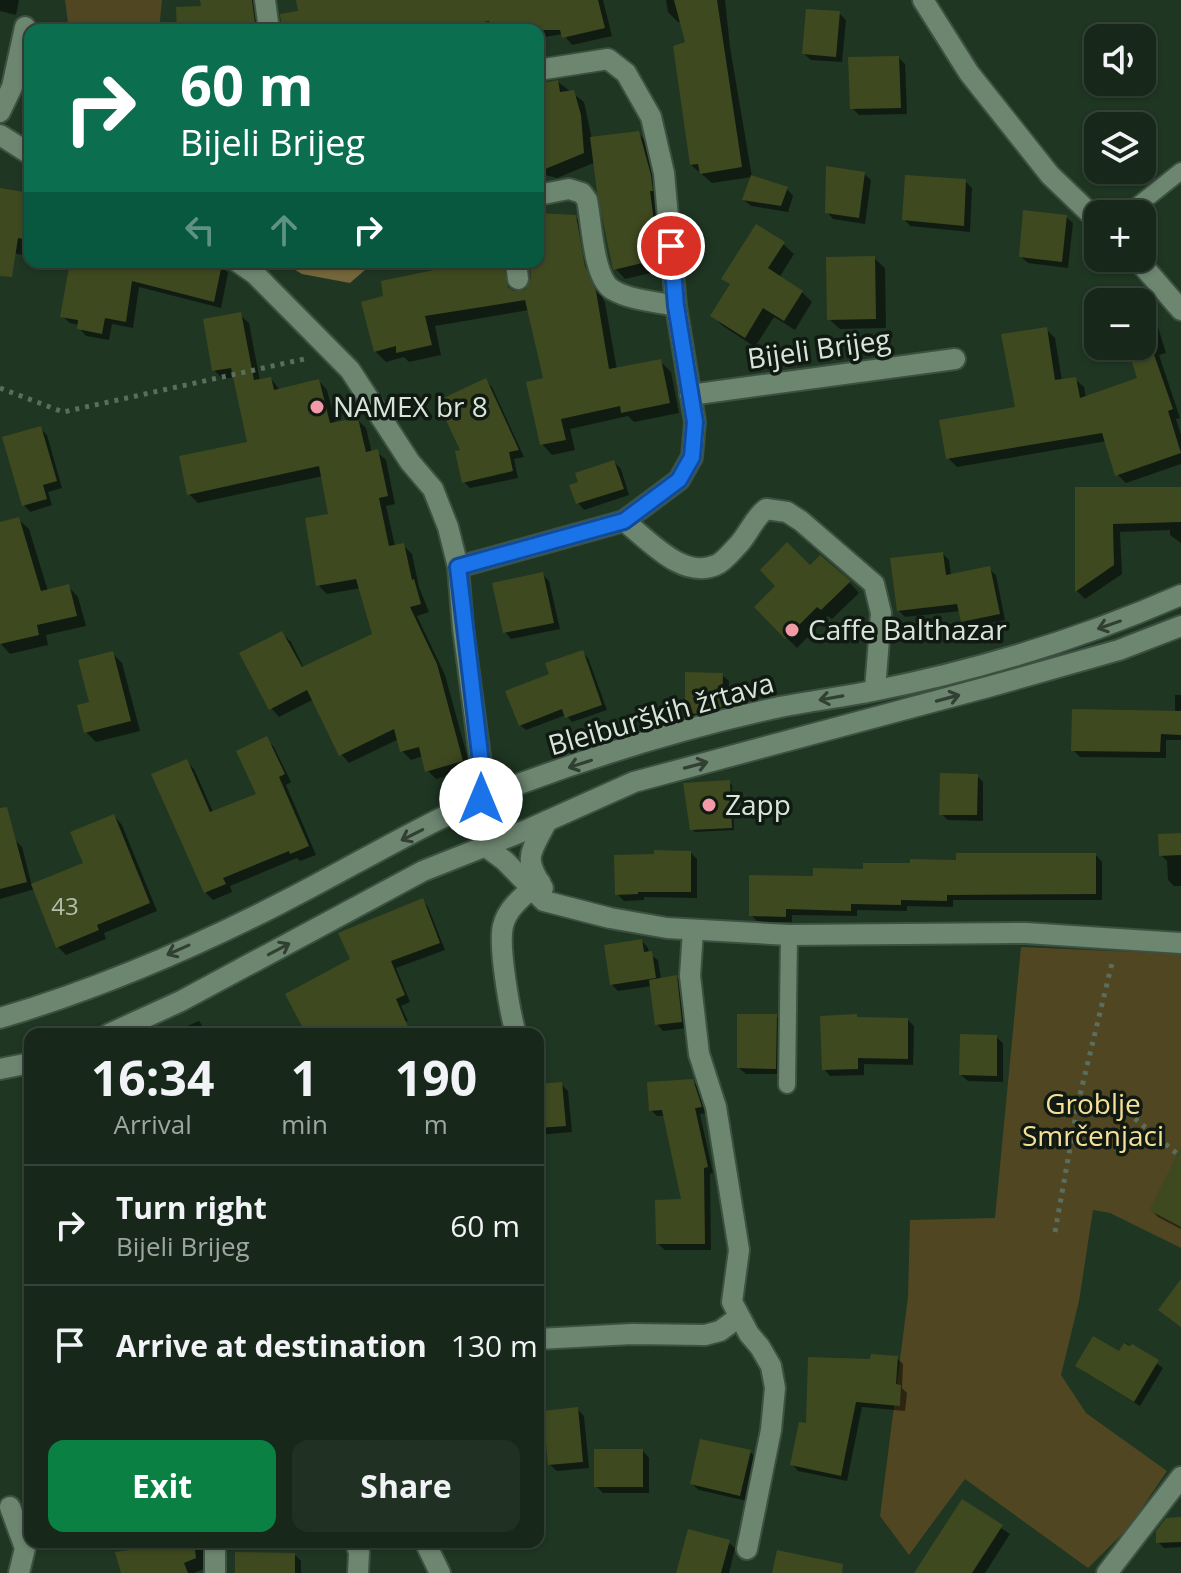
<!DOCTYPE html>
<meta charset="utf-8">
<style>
:root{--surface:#17281a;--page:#203023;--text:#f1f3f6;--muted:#9ea6a2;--line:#364439;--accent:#0b8043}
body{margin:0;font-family:"Open Sans",sans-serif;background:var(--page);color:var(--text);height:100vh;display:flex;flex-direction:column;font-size:30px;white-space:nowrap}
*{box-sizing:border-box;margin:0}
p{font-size:26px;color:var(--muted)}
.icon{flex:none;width:44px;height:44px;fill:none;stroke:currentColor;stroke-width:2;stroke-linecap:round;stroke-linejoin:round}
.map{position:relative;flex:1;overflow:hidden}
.drawer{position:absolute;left:24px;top:1028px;width:520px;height:520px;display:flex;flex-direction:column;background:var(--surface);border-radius:16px;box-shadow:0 2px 6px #0004,0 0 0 2px var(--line)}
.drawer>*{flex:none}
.hud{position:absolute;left:24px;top:24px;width:520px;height:244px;border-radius:16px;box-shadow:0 2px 6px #0004,0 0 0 2px var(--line);background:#0b6e4f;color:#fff;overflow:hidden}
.tools{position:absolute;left:1084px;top:24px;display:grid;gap:16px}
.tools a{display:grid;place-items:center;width:72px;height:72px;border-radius:16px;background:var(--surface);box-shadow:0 2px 6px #0004,0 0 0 2px var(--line);font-size:40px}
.pin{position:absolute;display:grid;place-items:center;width:68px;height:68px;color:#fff;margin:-34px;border:4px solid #fff;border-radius:50%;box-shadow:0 2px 8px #0007}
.me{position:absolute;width:88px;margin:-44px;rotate:0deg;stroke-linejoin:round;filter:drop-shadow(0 0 6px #0008)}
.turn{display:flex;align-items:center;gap:28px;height:168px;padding:0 24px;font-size:36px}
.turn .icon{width:104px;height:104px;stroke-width:2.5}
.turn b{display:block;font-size:56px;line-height:68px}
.lanes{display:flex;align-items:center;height:76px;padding:0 24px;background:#0003;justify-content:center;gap:40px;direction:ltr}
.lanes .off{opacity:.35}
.eta{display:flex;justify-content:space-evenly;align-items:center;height:136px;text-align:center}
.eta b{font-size:48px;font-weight:700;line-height:56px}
.cta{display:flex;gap:16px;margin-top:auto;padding:16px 24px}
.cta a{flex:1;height:92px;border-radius:16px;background:var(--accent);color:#fff;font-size:32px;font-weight:700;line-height:92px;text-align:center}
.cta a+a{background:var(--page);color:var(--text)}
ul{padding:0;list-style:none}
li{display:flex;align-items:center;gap:24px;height:120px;padding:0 24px;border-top:2px solid var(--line)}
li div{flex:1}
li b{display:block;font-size:30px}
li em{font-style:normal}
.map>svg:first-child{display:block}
.green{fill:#514622}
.forest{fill:#75673b}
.shadow{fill:#0007}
.building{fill:#3f491f}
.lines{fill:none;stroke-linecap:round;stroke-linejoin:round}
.lane-casing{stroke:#3d5141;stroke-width:20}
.street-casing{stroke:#3d5141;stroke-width:24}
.secondary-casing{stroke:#3d5141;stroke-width:24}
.path{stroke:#5a6e5e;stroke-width:5;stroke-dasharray:4 6;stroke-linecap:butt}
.lane{stroke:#6d8670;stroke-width:16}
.street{stroke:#6d8670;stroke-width:20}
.secondary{stroke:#6d8670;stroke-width:20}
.oneway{stroke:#314033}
.route-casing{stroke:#114b97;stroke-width:20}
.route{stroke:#1a73e8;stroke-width:14}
.poi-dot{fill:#f39aa8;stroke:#111a12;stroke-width:3}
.labels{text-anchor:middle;stroke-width:7;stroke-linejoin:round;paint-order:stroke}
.number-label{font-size:24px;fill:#b2beaa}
.street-label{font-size:28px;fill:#d8e5d9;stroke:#111a12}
.poi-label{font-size:28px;fill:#d8e5d9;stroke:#111a12;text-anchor:start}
.park-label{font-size:28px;fill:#f6df97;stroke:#111a12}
</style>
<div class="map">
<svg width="1181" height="1573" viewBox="0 0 1181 1573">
<rect width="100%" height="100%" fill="#1f3623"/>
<g class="green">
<path d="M65,0H162L159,30H69Z"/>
<path d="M1021,947L1181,954V1248L1110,1213L1093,1210L1079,1301L1061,1375L1086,1413L1167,1471L1129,1527L1088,1568L965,1479L909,1555L880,1516L908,1297L910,1220L995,1218Z"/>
</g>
<path class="forest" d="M282,262H374L350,283L302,274Z"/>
<g class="shadow">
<path d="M0,0H19L16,15L0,11Z"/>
<path d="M202,0H257L262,30H179L203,7Z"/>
<path d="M298,0H603L612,36L572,45L563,34L538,38V30H282L300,13Z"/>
<path d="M666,0H725L730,47L752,177L712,183L691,165L687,44L682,22H678L668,12Z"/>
<path d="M839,13L846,20L842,62L811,60L804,54Z"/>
<path d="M899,58L905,64L907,114L859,115L852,108Z"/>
<path d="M30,70V106L22,99Z"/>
<path d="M558,82L584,102L592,139L638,133L649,144L661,187L668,269L625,279L615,268L596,162L557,178L538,173V86Z"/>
<path d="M864,174L871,180L865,224L833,219L827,212Z"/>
<path d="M965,181L972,188L970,232L910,226L904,219Z"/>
<path d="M787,189L793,196L788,212L751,206L744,200Z"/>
<path d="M0,206L30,213V245L25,244L23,255L0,251Z"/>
<path d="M538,216L575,217L586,227L594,278L605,303L617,370L660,361L671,372L679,413L634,422L628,416L570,429L575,450L552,455L542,444L546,379L529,310L435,326L441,355L409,362L404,357L386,362L375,351L386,297L441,270L439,262H519L513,274L515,293L521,294L532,284L531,262H538Z"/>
<path d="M1066,217L1073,223L1068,268L1028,263L1021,257Z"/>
<path d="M783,244L794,254L779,278L802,292L812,302L795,330L774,317L755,347L723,326L712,316L731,285L724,278Z"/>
<path d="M874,258L885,268L886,328L840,329L829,319Z"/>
<path d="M72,262H203L221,266L228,273L221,308L139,287L133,328L112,324L109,340L86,336L79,328V325L70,323L62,316Z"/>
<path d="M1140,290L1149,298L1166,353L1159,355L1180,418L1176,419L1181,435V464L1126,483L1117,474L1107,441L957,467L948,458L1017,408L1046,329L1055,338L1062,381L1075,379L1084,387L1086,398L1140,380L1129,346H1142V302H1115L1114,298Z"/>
<path d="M240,315L249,323L260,381L271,379L280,390L319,381L327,390L336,424L358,420L366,428L372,453L377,452L386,460L395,504L386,506L395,546L403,545L412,554L419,587L429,612L417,616L445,675L471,770L436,779L427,770L423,756L411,760L402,751L399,739L349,763L341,754L314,699L279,717L271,708L282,633L291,642L304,668L374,635L361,588L327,594L318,585L331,516L323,476L198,503L189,494L250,443L235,377L223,379L214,370Z"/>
<path d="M485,381L492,387L524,457L514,459L518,478L470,488L464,482L463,452Z"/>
<path d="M40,428L47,435L62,488L48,492L52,505L30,512L24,505Z"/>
<path d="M614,462L621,469L629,495L584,510L578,503Z"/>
<path d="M1077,489H1181V543L1170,535V530L1120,532L1122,574L1085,599L1077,591Z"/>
<path d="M18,519L29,529L48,591L68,586L78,597L86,626L46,635L48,645L10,654L0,643V525Z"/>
<path d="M943,554L949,560L951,576L989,569L996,575L1005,620L969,627L963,621L961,611L905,617L898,610Z"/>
<path d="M810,568L849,582L859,593L832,619L828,616L797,648L756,607Z"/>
<path d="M543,575L549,581L560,629L511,639L505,632Z"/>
<path d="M582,652L588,658L607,710L572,722L566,715L526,730L520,725L552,675Z"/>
<path d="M112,653L122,663L140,731L96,742L86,732L91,704Z"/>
<path d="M722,675L729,681L728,713L694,719L687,713Z"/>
<path d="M1175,695H1181V740H1166V758L1080,757L1073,750L1175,713Z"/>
<path d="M266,739L274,747L291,782L286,785L316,855L300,861L297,858L230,886L232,892L213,900L205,892L186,761L194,769L213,812L259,795Z"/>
<path d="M977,776L983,782V821L948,820L941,814Z"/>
<path d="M729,782L732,785L734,830L695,832L692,829Z"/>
<path d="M114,816L122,825L157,911L104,933L106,939L66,955L58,947L35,889L0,899V843L14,839L22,847L32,886L86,864Z"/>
<path d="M1181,835V886H1174L1168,880L1167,861L1161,855Z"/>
<path d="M691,853L697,859V898L644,897V900L624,901L617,894Z"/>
<path d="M1096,855L1102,862V900H953V907L907,906V911L857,910V916L792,915V922H758L751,915L815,878L865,872Z"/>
<path d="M422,900L428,907L445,950L396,968L410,1002L401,1006L408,1021L376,1034H311L306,1028L352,960Z"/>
<path d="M642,941L648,948L649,954L658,960L661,980L676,977L683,983L688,1028L663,1031L657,1024L652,986L618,991L611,984Z"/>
<path d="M776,1016L783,1023L782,1074H746L739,1068Z"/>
<path d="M907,1019L914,1026L913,1065L864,1064V1075L830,1076L824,1069Z"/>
<path d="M199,1021L208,1034H168Z"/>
<path d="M501,1031L504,1034H482Z"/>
<path d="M996,1037L1003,1043V1082L968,1081L961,1075Z"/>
<path d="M693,1081L699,1088L708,1113L700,1114L713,1173L710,1174L711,1250H665L658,1244L684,1201L665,1116H657L651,1110Z"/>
<path d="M561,1084L568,1091L572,1132L538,1135V1086Z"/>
<path d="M1181,1173V1229L1158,1217L1151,1210Z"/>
<path d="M1126,1343L1163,1368L1140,1406L1083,1371L1119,1354Z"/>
<path d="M897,1358L903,1364L902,1388L907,1393L905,1411L862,1407L847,1481L798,1471L792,1464L808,1425L872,1361Z"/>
<path d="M577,1409L584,1416L589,1468L557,1471L550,1465Z"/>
<path d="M643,1451L649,1458V1493H603L596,1486Z"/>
<path d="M750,1452L756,1458L747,1501L699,1490L692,1484Z"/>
<path d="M963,1502L1010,1534L985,1573H916Z"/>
<path d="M1181,1519V1547L1164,1548L1158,1542Z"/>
<path d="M167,1542H198L203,1546L206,1568L194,1573H123L167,1547Z"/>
<path d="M728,1542L735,1548L729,1573H678Z"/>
<path d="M295,1555L301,1561V1573H237Z"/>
</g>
<g class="building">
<path d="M200,0H252L256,30H177L176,7L201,6Z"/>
<path d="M296,0H598L605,28L562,38L560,30H491L489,21L440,30H401L400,24L363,30H282L280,14L298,11Z"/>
<path d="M674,0H717L742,167L700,174L698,164L690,165L673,46L685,42Z"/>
<path d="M806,9L840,11L836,57L802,54Z"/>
<path d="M899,56L901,108L850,109L848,57Z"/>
<path d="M558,80L560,92L574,90L581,115L584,153L538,172V84Z"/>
<path d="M639,131L651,175L653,191H650L659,259L613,270L597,192L590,137Z"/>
<path d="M826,166L865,172L859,218L825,213Z"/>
<path d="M751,175L788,187L781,206L742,200Z"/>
<path d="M905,175L966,179L964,226L902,220Z"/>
<path d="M0,188L24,192L23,200L30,201V240L18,238L12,277L0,276Z"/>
<path d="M1023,210L1067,215L1062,262L1019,257Z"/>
<path d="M538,213L576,215L585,266L596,291L609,369L661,359L670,403L621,413L620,406L561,419L566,440L540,445L526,382L543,378L525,300L425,316L432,345L396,353V346L374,352L361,302L383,296L381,281L439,269L437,262H503L508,287L514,291L525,290L531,278L529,262H538Z"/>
<path d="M756,224L785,242L768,268L803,291L784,321L763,308L745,338L710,316L730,284L721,279Z"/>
<path d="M875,256L876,319L827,320L826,257Z"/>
<path d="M70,262H212L222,264L214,302L132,281L126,322L105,318L102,334L77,329L78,320L60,317Z"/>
<path d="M241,312L254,380L271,377L274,390L319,379L330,423L358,418L366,452L378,449L388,496L379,498L389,546L404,543L412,580L414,579L421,604L410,607L437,664L463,761L425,772L419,747L400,752L394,729L339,756L307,690L269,710L239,653L282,631L302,667L372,634L356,579L316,586L305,518L328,514L319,466L187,495L179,456L247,442L231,368L212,371L203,319Z"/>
<path d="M1047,327L1055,380L1076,377L1080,398L1137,378L1127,346H1151L1173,409L1168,411L1181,453L1115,476L1102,433L946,459L939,420L1015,407L1001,334Z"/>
<path d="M486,378L519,450L509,452L513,471L462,483L455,451L460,450L437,401Z"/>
<path d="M41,426L57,481L43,485L47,499L22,506L2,437Z"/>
<path d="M614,460L624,489L576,504L569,485L578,482L575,473Z"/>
<path d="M1075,487H1181V522L1113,524L1114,565L1075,592Z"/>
<path d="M19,517L41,591L69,584L77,616L37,625L39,635L0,644V522Z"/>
<path d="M787,542L810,565L820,555L851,581L821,610L817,607L785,639L754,607L775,586L760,570Z"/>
<path d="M943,552L946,575L990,566L1000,614L961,622L957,604L897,611L890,558Z"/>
<path d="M543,572L554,623L503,633L492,583Z"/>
<path d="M583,650L602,705L565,718L562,709L519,726L505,691L549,674L545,663Z"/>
<path d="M113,651L131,721L84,733L77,705L89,702L78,660Z"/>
<path d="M685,672L723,673L722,707L698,714L685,713Z"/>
<path d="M1072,709L1181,711V735L1161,734L1160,752L1071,751Z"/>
<path d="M267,736L285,774L279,777L309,846L290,854L289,851L223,878L226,884L204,893L151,774L187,759L210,812L256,794L236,751Z"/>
<path d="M940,773L978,774L977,815H939Z"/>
<path d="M730,780L732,828L690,830L683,783Z"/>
<path d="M7,807L27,882L0,889V808Z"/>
<path d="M114,814L150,903L97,925L99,930L56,948L31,884L83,863L70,832Z"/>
<path d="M1181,833V855L1159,856L1158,834Z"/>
<path d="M654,850L691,851V892H638V894L615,895L614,855L654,854Z"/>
<path d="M956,853H1096V894L947,895V901L901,900V905L851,904V911L786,909V917L749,916V875L813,876V868L863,869V863H910V859L956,860Z"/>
<path d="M423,898L440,943L391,961L405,995L396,999L411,1034H314L310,1026L304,1030L285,994L350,959L338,933Z"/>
<path d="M642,939L644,952L652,951L656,978L610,985L604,945Z"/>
<path d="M677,975L682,1022L655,1025L649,980Z"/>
<path d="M737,1014H777L776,1069L737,1068Z"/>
<path d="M857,1014V1017L908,1018V1059L858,1058V1069L822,1070L820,1016Z"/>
<path d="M960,1034L997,1035V1076L959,1075Z"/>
<path d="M693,1079L702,1107L695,1108L708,1167L704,1168L705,1244H656L655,1200L681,1199L662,1110L649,1111L647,1082Z"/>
<path d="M562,1082L566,1126L538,1128V1084Z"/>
<path d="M1181,1147V1227L1149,1210Z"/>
<path d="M1181,1279V1327L1158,1310Z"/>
<path d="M1093,1336L1119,1351L1124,1343L1130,1346L1132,1344L1159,1360L1134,1402L1075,1366Z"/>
<path d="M871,1354L898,1356L896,1384L901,1385L900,1406L856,1402L841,1476L790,1465L799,1422L806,1423L808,1357L870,1359Z"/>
<path d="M578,1407L583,1462L548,1465L543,1411Z"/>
<path d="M700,1439L751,1450L740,1496L690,1484Z"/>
<rect x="594" y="1449" width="49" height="38"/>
<path d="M962,1499L1003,1525L972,1573H914Z"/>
<path d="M1181,1517V1542L1156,1543V1531L1166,1518Z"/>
<path d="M688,1529L730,1540L721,1573H676Z"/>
<path d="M165,1542H194L196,1558L184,1563L188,1573H121L115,1552L165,1545Z"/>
<path d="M777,1550L843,1564L842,1573H772Z"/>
<path d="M235,1552L295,1553V1573H235Z"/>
</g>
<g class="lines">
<g class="lane-casing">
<g id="lane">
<path d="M1127,214L1181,171"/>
<path d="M787,1085L789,935"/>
</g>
</g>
<g class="street-casing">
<g id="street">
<path d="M265,0L269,30"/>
<path d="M0,112L12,87L25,27"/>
<path d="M0,135L30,154"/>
<path d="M538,195L569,189L582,193L587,200C592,223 593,279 613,290C630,300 657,302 676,306"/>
<path d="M238,262L255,274L350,370L410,462L433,489L448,527L458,567L463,628L482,772L481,799"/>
<path d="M516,262L518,279"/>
<path d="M690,395L955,359"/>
<path d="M624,521C648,539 682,580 716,565C724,562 733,550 739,544C749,533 754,518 766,509L787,512L801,521L874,584L881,613L875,690"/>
<path d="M458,567L624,521L679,480L692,457L695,422L676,306L664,173L651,117L626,73L608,59L538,70"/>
<path d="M485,846L505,861L544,901L610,918L667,928L789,935L1026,933L1181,943"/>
<path d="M543,888C522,856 531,853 547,821"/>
<path d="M693,930L690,976L699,1054L716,1107L739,1250L732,1302L749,1334L760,1347L771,1366L775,1388L771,1430L747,1549"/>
<path d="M516,1034C510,1013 498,946 503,926C507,907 526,894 540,882"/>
<path d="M538,1339L632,1334L705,1335L720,1331L739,1317"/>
<path d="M10,1507L25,1548L19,1573"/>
<path d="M215,1542V1573"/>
<path d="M355,1542L359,1552L358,1573"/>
<path d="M425,1542L440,1573"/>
<path d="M1107,1573L1181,1477"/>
</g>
</g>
<g class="secondary-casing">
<g id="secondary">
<path d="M923,0L969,73L1050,175L1098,221"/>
<path d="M1136,258L1181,310"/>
<path d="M0,1018C94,990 193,948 281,903C358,864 438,814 519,784C603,753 692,726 780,707C811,701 842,697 873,691C978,670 1083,638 1181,595"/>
<path d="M109,1034L181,1001L423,871L529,829L634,782L988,687L1119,650L1181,626"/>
<path d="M0,1069L30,1063"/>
</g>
</g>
<g class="path">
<path d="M0,388L63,412L309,358"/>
<path d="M1078,1103L1127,1112L1181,1157"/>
<path d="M1055,1232L1078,1103L1113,959"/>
</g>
<use href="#lane" class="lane"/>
<use href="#street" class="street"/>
<use href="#secondary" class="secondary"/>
</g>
<defs><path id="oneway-shaft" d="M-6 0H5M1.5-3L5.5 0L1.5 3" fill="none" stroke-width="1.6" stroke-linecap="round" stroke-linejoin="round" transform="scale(2)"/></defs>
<g class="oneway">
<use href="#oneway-shaft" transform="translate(1109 625) rotate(161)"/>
<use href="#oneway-shaft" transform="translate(831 698) rotate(170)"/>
<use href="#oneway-shaft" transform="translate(948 698) rotate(-15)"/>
<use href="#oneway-shaft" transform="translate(580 764) rotate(162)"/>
<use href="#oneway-shaft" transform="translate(696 765) rotate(-15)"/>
<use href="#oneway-shaft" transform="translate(412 835) rotate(153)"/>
<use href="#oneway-shaft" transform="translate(279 949) rotate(-28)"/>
<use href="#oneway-shaft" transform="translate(178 950) rotate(156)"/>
</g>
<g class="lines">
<g class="route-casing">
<path id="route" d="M481,799L482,772L458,567L624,521L679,480L692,457L695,422L676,306L671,246"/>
</g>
<use href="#route" class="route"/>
</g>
<g class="poi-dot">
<circle cx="317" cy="407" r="8"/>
<circle cx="792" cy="630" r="8"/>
<circle cx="709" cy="805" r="8"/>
</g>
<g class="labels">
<g class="number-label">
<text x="65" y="915">43</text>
</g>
<g class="street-label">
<text transform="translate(819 349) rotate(-8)" y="10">Bijeli Brijeg</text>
<text transform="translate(661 714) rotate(-16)" y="10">Bleiburških žrtava</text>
</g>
<g class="poi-label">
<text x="333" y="417">NAMEX br 8</text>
<text x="808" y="640">Caffe Balthazar</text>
<text x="725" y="815">Zapp</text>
</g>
<g class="park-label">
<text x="1093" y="1114">Groblje<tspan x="1093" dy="32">Smrčenjaci</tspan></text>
</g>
</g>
</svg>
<div class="tools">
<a><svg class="icon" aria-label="sound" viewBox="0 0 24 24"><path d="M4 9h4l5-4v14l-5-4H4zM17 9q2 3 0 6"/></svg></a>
<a><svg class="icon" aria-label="layers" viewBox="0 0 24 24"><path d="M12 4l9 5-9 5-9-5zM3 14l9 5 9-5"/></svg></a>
<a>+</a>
<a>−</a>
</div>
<div class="pin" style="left:671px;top:246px;background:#d93025"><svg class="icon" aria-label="arrive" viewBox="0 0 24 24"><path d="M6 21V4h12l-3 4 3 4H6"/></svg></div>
<svg class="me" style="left:481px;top:799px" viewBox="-20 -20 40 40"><circle r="19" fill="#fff"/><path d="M0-13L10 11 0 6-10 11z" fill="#1a73e8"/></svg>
<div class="hud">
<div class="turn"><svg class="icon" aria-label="right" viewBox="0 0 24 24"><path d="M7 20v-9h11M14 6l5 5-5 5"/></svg><div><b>60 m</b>Bijeli Brijeg</div></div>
<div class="lanes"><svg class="icon off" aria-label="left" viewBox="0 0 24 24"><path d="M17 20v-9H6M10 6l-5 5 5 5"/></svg><svg class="icon off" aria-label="ahead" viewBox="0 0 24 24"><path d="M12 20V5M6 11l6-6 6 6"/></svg><svg class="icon" aria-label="right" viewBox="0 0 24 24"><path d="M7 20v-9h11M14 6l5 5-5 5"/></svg></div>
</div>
<section class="drawer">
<div class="eta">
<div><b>16:34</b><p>Arrival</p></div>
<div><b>1</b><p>min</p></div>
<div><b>190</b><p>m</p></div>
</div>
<ul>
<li><svg class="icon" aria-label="right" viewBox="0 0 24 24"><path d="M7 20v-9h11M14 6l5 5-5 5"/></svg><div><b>Turn right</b><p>Bijeli Brijeg</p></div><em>60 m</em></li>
<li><svg class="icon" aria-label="arrive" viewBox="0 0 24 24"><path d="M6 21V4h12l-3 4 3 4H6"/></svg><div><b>Arrive at destination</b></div><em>130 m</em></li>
</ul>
<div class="cta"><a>Exit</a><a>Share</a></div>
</section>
</div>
